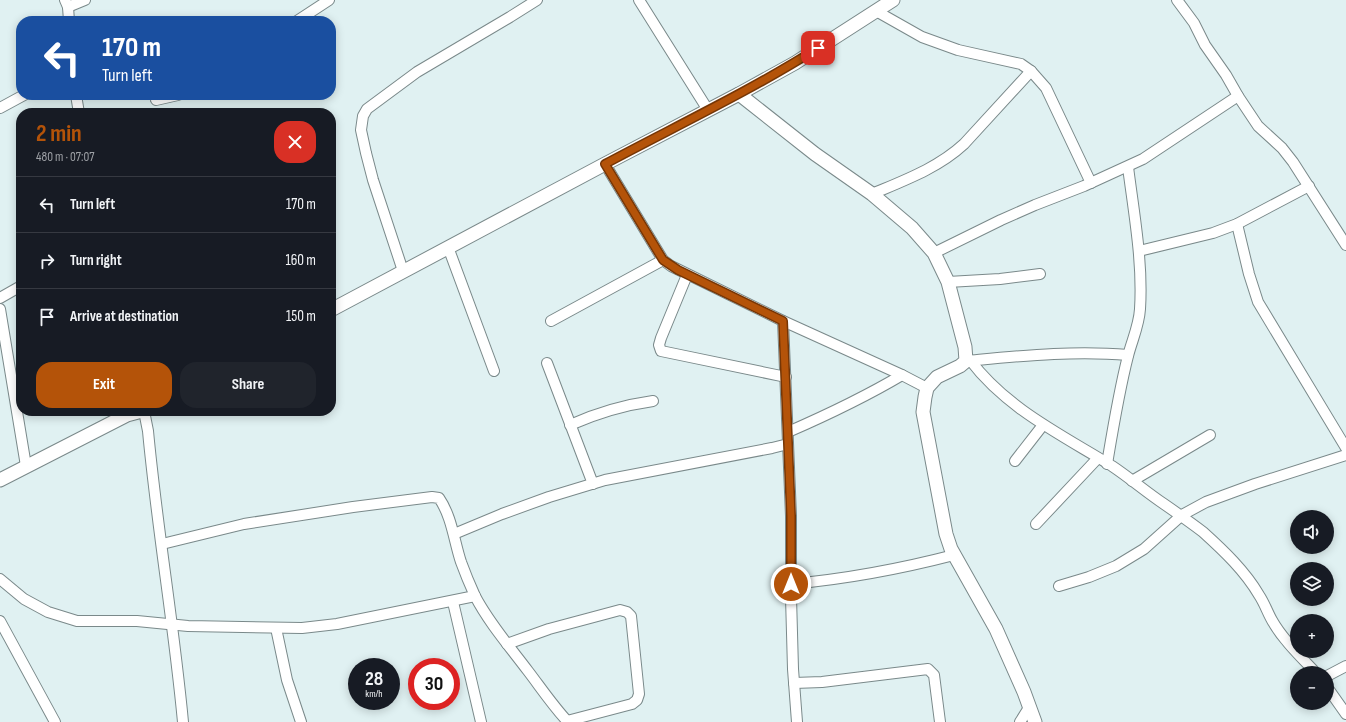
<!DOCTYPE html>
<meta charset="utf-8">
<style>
:root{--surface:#171b24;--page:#20242c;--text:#f1f3f6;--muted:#9ea1a6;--line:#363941;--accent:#b45309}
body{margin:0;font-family:"Sofia Sans Condensed",sans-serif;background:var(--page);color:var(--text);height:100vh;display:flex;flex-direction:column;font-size:15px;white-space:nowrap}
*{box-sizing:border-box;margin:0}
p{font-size:13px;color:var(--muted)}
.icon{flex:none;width:22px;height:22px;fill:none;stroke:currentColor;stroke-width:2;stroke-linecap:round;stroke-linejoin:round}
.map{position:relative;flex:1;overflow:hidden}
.drawer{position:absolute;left:16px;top:108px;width:320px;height:308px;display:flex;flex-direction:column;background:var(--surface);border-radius:16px;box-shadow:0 2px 10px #0003}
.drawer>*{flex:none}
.guide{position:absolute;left:16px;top:16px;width:320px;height:84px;border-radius:16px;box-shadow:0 2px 10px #0003;background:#1a4fa0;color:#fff;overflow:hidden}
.buttons{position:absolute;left:1290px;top:510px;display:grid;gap:8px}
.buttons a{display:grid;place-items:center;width:44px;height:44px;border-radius:50%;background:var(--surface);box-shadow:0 2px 10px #0003;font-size:20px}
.speed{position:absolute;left:348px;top:658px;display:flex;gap:8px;font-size:20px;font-weight:700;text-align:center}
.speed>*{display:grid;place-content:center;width:52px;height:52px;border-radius:50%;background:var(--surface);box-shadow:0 2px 10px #0003;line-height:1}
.speed small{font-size:10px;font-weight:400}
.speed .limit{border:6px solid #d22;background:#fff;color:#111}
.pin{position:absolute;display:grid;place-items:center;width:34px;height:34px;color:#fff;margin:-17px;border-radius:8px;box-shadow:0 2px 6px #0006}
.me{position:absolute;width:44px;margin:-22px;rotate:0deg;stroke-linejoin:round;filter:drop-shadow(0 0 3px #0008)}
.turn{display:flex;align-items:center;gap:14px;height:84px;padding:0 20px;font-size:18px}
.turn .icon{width:52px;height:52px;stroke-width:2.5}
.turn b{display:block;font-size:28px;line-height:34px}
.round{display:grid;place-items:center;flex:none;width:42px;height:42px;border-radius:16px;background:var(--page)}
.overview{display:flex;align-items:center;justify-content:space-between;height:68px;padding:0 20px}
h1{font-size:24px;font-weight:700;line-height:30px;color:var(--accent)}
.primary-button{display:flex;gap:8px;margin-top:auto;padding:8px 20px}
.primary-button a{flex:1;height:46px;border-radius:16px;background:var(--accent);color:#fff;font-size:16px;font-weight:700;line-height:46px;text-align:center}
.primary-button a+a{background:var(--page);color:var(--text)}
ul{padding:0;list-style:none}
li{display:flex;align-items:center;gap:12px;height:56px;padding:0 20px;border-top:1px solid var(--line)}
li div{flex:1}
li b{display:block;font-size:15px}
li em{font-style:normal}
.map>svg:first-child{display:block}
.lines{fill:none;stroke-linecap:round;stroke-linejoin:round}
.minor-casing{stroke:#7a898a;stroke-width:12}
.tertiary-casing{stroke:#7a898a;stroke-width:15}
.minor{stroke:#fff;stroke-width:10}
.tertiary{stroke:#fff;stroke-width:13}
.route-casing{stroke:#753606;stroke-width:10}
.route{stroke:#b45309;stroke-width:7}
</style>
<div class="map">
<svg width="1346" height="722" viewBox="0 0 1346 722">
<rect width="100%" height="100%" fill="#e0f1f2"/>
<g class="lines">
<g class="minor-casing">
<g id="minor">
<path d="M65,0L68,7L69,21"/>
<path d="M639,0L708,110"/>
<path d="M1177,0L1194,23L1205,45L1226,75L1238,96L1258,126L1282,148L1293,162L1346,245"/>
<path d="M68,7L85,0"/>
<path d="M876,11L922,37L958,50L1021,64L1031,71L1046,88L1091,183"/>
<path d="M297,21L329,0"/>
<path d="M76,95L79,113"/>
<path d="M156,100L178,95"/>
<path d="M0,108L24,95"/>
<path d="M605,164L663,260L671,266L783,321L902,375L927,388"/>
<path d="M872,194C905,180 938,168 964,144L1031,71"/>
<path d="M1237,224L1249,274L1258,302L1346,448"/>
<path d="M448,247L494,371"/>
<path d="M1139,251L1213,233L1237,224L1309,186"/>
<path d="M934,253L1001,220L1035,205L1084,186L1143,159L1238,96"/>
<path d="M403,271L373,180L366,153L361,130L363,116L367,109L417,72L510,17L537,0"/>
<path d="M687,275L661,338L659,345L661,351L786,377"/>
<path d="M948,282L1000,279L1040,274"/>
<path d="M0,298L21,286"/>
<path d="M0,309L26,466"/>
<path d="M551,321L663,260"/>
<path d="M783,321L791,516V597L793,669L797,722"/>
<path d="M970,360C1007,409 1062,435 1112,466C1130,478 1146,492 1164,504C1177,513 1190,522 1203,532C1224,551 1245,571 1259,595C1265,604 1268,614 1273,622C1284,641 1301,657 1316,673"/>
<path d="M966,361C1020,356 1074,350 1128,355"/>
<path d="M547,363L593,484"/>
<path d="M144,411L148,431C157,528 174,625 183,722"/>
<path d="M570,425C597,413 624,405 653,401"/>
<path d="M788,432C827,415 865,397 902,375"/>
<path d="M1015,461L1043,425"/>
<path d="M1107,464C1113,428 1119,391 1128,356C1132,340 1139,326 1140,309C1143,262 1134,214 1128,167"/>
<path d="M1132,481L1210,435"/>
<path d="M1036,524L1097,459"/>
<path d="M454,534L502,514L549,497L605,480L772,448L788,444"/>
<path d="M162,544L244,524L353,507L432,497L439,498C452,517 454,541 461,562C465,573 470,585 475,596C489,623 510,647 528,671C541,688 553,706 568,722"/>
<path d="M0,579L24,599L48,612L77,621H137L188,626L302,628L337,624L475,596"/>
<path d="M791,584C846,579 900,569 954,555"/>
<path d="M1059,586L1089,577L1116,566L1144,549L1182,515L1206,502L1255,484L1346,455"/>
<path d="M453,602L481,722"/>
<path d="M0,621L55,722"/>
<path d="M276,628L287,680L301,722"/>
<path d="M507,644L549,629L620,610L627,612L631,616L639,694L637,700L632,704L567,721"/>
<path d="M1327,676L1346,666"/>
<path d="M794,683L822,682L928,669L934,675L940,722"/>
<path d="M1327,687L1346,714"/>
<path d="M1020,722L1030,706"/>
</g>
</g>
<g class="tertiary-casing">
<g id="tertiary">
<path d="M739,94L815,154L872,194L912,228L934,253L948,282L965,347L966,361L960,366L937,377L927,388L925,397L923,412L946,534L951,549L996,629L1024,692L1035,722"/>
<path d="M331,310L605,164L739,94L795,63L893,0"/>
<path d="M0,480L127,415L142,411"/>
</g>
</g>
<use href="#minor" class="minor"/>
<use href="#tertiary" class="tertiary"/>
</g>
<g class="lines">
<g class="route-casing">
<path id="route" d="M791,584V516L783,321L678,270L663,260L605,164C676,126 750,91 818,48"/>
</g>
<use href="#route" class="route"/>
</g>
</svg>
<div class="buttons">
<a><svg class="icon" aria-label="sound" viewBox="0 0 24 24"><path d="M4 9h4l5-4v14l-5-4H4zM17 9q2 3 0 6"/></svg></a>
<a><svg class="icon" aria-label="layers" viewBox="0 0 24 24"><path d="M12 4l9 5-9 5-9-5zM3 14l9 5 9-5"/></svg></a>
<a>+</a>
<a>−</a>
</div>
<div class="speed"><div>28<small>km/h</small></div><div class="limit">30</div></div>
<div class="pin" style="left:818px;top:48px;background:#d93025"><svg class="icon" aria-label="arrive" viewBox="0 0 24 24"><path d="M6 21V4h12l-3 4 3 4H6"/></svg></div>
<svg class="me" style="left:791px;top:584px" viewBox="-20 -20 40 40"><circle r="17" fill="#b45309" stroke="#fff" stroke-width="3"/><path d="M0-11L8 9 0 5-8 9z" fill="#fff"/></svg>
<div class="guide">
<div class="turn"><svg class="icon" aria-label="left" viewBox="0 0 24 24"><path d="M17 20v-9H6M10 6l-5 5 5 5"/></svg><div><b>170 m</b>Turn left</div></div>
</div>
<section class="drawer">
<div class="overview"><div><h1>2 min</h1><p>480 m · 07:07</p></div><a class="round" style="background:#d93025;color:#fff"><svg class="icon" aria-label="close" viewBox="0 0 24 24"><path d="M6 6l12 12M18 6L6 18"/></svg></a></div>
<ul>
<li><svg class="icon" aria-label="left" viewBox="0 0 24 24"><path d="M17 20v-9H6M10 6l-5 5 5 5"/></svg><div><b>Turn left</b></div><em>170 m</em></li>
<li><svg class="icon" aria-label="right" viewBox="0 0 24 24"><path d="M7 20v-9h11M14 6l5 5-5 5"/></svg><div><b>Turn right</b></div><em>160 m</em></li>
<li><svg class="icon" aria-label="arrive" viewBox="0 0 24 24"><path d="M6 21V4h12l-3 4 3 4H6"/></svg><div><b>Arrive at destination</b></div><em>150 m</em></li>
</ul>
<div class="primary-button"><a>Exit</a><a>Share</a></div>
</section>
</div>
